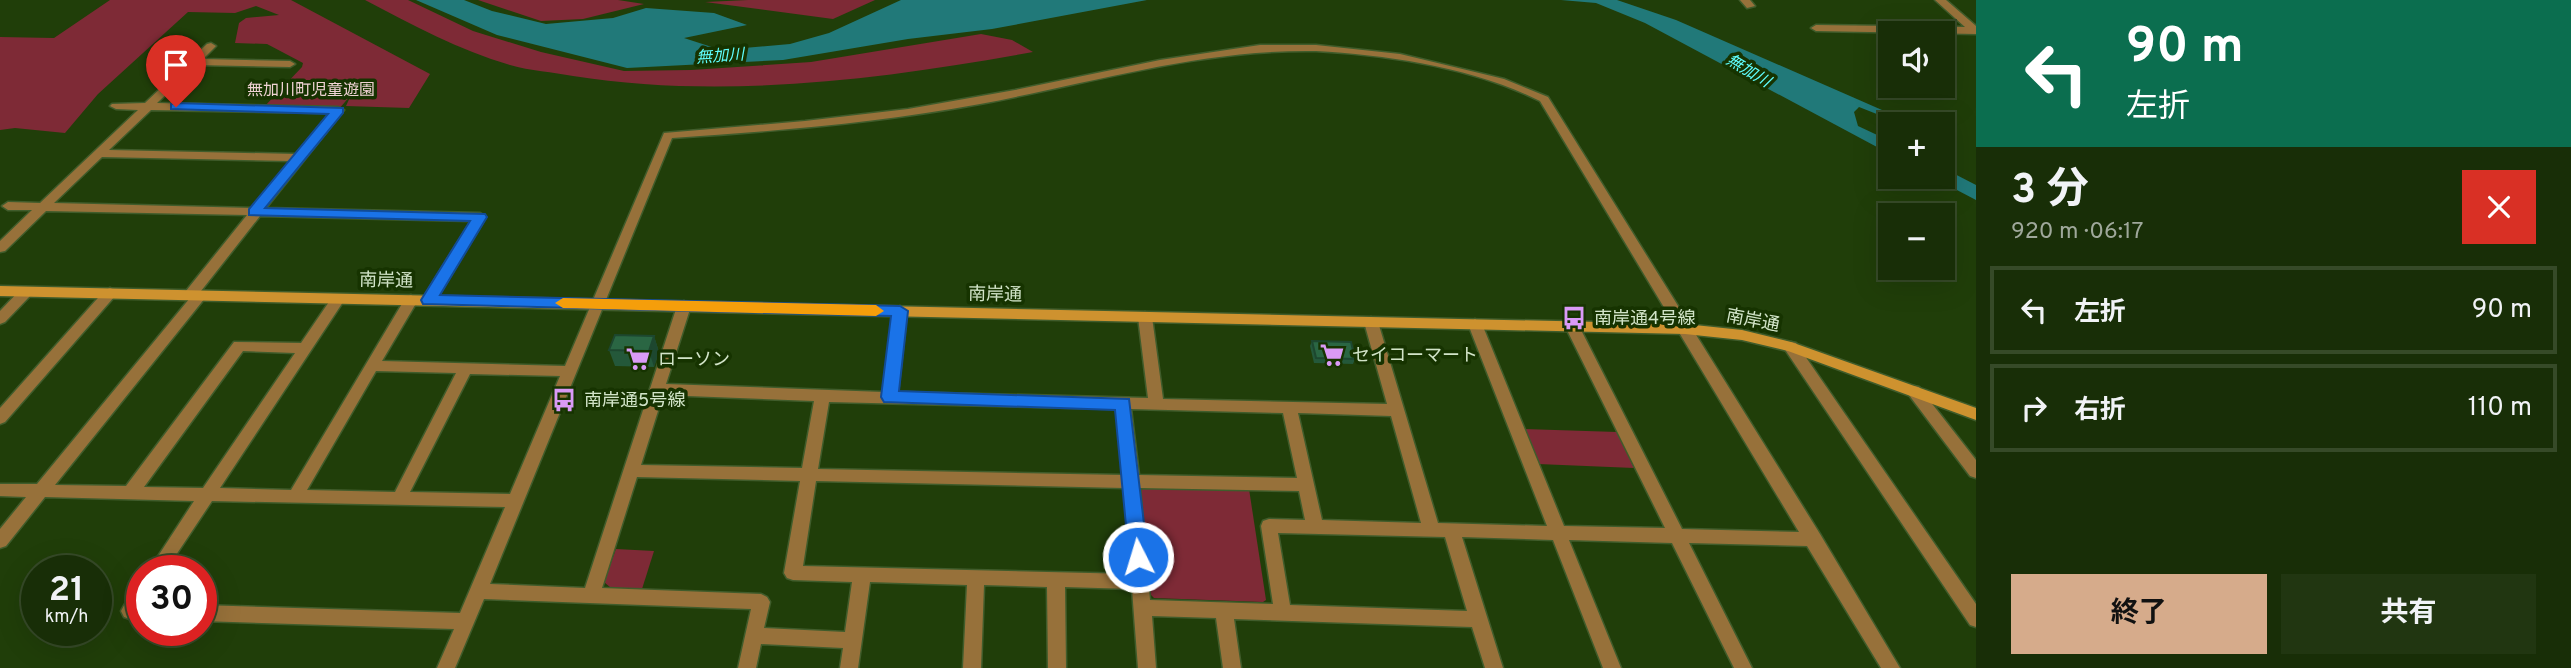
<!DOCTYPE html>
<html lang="ja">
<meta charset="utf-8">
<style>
:root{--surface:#182e07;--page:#213611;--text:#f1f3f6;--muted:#9fa89b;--line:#364a28;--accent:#d6ab8b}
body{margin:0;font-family:Overpass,"Noto Sans JP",sans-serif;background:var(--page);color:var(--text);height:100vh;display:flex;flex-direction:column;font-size:26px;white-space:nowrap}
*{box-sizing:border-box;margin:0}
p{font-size:23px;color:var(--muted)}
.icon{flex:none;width:38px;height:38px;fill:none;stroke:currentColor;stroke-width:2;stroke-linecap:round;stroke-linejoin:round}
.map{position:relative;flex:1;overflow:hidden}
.drawer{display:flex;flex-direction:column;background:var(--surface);width:595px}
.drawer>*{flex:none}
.banner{background:#0b6e4f;color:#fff;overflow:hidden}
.buttons{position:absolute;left:1878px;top:21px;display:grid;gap:14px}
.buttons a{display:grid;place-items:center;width:77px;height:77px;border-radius:0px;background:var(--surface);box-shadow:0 7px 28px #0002,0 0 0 2px var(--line);font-size:35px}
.speed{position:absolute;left:21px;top:555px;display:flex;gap:14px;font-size:35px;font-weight:700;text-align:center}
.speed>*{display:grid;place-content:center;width:91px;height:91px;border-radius:50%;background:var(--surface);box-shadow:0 7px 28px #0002,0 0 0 2px var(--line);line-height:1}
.speed small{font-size:18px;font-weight:400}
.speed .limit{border:10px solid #d22;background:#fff;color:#111}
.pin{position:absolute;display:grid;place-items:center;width:60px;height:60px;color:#fff;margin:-72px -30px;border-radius:50% 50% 50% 0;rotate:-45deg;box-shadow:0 0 7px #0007}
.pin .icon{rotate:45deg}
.me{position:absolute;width:77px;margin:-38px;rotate:355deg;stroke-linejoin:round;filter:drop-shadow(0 0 5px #0008)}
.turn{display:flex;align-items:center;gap:24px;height:147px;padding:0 35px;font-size:32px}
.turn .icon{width:91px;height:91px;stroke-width:2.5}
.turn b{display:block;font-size:49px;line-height:60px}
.round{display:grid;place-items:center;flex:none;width:74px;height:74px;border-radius:0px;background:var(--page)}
.headline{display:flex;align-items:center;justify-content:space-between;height:119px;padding:0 35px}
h1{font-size:42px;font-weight:700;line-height:52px}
.button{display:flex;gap:14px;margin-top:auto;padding:14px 35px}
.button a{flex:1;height:80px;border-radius:0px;background:var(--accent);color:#111;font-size:28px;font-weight:700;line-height:80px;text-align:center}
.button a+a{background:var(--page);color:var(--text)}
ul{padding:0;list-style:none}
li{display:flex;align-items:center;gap:21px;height:88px;margin:0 14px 10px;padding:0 21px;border:4px solid var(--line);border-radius:0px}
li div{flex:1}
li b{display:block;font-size:26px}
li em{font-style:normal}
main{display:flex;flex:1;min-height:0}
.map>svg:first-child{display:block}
.green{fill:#7e2a36}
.water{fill:#217979}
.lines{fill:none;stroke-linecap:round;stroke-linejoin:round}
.minor-casing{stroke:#405c2b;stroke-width:3}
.secondary-casing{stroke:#405c2b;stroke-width:3}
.minor{fill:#97713a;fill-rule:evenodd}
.secondary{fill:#ce922f;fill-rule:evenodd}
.wall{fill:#24583a}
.shaded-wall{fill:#1d472f}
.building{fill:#2a6643;stroke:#1d472f;stroke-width:2}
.route{fill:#1a73e8;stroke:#114b97;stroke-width:2}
.slow{fill:#f59e0b}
.labels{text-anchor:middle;stroke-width:7;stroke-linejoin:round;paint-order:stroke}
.far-water-label{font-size:16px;font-style:italic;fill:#5ffdfc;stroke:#163300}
.far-park-label{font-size:16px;fill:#efd2d3;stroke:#163300}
.street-label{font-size:18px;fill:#d2e4c8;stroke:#163300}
.poi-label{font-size:18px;fill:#d2e4c8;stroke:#163300;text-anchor:start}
</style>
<main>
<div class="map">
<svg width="1976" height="668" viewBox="0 0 1976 668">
<rect width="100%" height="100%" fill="#203e09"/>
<g class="green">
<path d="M110,0H291L430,74L409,108L346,106L351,95L338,110L263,108L302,67L303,63L267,44L235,43L239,23L246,18L279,15L256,6L235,13L188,12L98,94L65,133L15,128L0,130V37L54,38Z"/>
<path d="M365,0H408L473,31L541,52L624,71L691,70L811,62L981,34L1012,40L1033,52C883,79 725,100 573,76C553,72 530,71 510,65C459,50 412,25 365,0Z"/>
<path d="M478,0H618L644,4L583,19L541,21Z"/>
<path d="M748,0H875L833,19L705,2Z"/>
<path d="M1524,429L1617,432L1634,468L1538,464Z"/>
<path d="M1147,487L1249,489L1266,600L1263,602L1154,598L1149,593L1139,491Z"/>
<path d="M616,549L654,551L642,589L611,588L604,582Z"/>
</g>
<g class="water">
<path d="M416,0H464L492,11L546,24L613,18L646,8L714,13L747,25L684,38L721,50L790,44L829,33L901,0H1147L992,29L908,39L783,60L627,68L497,35Z"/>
<path d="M1561,0H1617L1676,20L1914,124H1902L1859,107L1854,112L1858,126L1890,141V154L1645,23L1596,3Z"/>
<path d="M1943,168L1976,185V200L1932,177H1942Z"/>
</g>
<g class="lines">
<g class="minor-casing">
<g id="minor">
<path d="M1740,0H1750L1755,6L1747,8Z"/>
<path d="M1935,0H1946L1976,26V34L1816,31L1811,28L1816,25L1965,27Z"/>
<path d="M211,43L216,46L203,59L290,61L295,64L290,67L197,65L157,103L338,107L344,110L266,208L480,213L486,217L434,303L429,305L422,300L471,221L260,216L201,291L207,295L205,298L55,485L126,486L234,342L301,343L333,296H343L345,299L343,302L220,488L291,490L406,297L411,295L418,300L382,361L565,366L664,133L805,121L908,109L1015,90L1160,60L1260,45H1316L1400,54L1504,79L1548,97L1820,534L1900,668H1881L1807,546L1689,543L1752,668H1734L1672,543L1569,540L1621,668H1603L1553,540L1462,537L1503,668H1485L1472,627L1234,619L1241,668H1223L1216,618L1152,616L1156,668H1138L1132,589L1065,587L1066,668H1048L1047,587L984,585L981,668H963L967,585L870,582L858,668H840L843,648L761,644L756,668H738L751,609L484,599L455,668H437L454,629L201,621V605L460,613L505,507L212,501L166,570H149L194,501L45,497L6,546L0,548V529L26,497L0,496V484H37L190,298L184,294L186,291L247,215L46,211L5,251L0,252V241L32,210H8L2,206L8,202L40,203L138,110L116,109L110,106L112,104L145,103L207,44ZM1316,51C1389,55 1474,68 1540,101L1799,532L1682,529L1579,326L1572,321L1565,326L1665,528L1564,526L1482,324L1475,319L1468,324L1547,526L1438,523L1378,322L1371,317L1364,322L1387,404L1163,399L1152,317L1145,312L1138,317L1148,398L898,392L907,311L900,306L893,311L883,392L666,384L691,306L684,301L677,306L585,588L490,584L672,138C775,131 878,123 980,104C1092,83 1201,49 1316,51ZM151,110L330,113L296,154L109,150ZM102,157L291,161L253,208L54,203ZM243,351L295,353L203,488L144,487ZM376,371L456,373L395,492L307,490ZM470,374L560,376L510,494L410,492ZM663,395L814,401L802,468L641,465ZM829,402L1116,409L1123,475L818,469ZM1131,409L1283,413L1297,478L1139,475ZM1298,413L1391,416L1421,523L1322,520ZM637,477L800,481L784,573L787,578L793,580L852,582L845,632L764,628L770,602L767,597L761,594L602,588ZM816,481L1124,488L1131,574L803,566ZM1140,488L1299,491L1305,520L1269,519L1263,521L1261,526L1273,604L1150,600ZM1278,533L1445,537L1467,611L1290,605Z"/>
<path d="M26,287L31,289L33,292L31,295L5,322L0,324V311L21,289Z"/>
<path d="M110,288L115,290L117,293L115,296L5,422L0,424V408L105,290Z"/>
<path d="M1791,342L1796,343L1976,604V627L1970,625L1786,351L1784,347L1786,343Z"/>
<path d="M1914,386L1919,387L1976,460V478L1970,476L1909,395L1907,391L1909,387Z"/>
<path d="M142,586C142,600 145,613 130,619L124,617L121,611C126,602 132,590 142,586Z"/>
</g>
</g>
<g class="secondary-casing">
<path id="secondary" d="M0,286L1685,324L1742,330L1791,342L1976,408V420L1788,351L1742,340L1685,334L0,296Z"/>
</g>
<use href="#minor" class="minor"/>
<use href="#secondary" class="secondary"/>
</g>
<g class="wall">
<path d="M654,336L659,352L654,367L615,366L609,350Z"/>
<path d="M1312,341L1355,359L1353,364L1314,363L1310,346Z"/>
</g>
<path class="shaded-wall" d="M654,336L659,352L654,367L649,351Z"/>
<g class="building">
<path d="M615,335L654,336L649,351L609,350Z"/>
<path d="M1312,341L1351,342L1355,359L1316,358Z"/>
</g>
<path class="route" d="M176,103L343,108V113L265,208L485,214L487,217L440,295L900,306L908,311L899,391L1129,399L1148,557L1145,563L1138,566L1132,563L1129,557L1115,410L884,402L881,397L891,316L423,304L421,300L470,221L249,215V209L328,114L171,109V104Z"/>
<path class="slow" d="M563,298L876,305L884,311L876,316L563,308L555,303Z"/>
<defs>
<g id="bus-bare" transform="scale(1.89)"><path d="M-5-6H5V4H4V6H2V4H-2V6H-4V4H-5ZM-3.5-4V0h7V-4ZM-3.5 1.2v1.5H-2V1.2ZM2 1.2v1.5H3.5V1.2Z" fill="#da9af6" stroke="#163300" stroke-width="2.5" paint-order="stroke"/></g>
<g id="supermarket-bare" transform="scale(1.89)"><path d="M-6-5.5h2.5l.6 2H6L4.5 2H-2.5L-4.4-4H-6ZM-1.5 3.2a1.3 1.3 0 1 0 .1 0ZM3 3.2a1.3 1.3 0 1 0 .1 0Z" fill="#da9af6" stroke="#163300" stroke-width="2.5" paint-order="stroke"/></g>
</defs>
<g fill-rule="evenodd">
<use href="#bus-bare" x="1574" y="318"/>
<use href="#supermarket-bare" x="1332" y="355"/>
<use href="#supermarket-bare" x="638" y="359"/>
<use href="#bus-bare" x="564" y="400"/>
</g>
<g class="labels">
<g class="far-water-label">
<text transform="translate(720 55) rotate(-4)" y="6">無加川</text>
<text transform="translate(1749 70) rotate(31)" y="6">無加川</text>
</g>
<g class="far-park-label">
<text x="311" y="95">無加川町児童遊園</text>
</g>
<g class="street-label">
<text transform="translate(386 280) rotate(1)" y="6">南岸通</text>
<text transform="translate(995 294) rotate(1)" y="6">南岸通</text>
<text transform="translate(1753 320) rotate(11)" y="6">南岸通</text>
</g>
<g class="poi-label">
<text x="1594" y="324">南岸通4号線</text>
<text x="1352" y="361">セイコーマート</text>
<text x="658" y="365">ローソン</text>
<text x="584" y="406">南岸通5号線</text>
</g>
</g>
</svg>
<div class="buttons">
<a><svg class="icon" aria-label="sound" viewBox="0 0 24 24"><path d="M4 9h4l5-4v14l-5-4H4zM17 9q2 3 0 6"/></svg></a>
<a>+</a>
<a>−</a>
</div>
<div class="speed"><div>21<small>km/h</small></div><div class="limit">30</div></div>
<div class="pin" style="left:176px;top:107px;background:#d93025"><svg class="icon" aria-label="arrive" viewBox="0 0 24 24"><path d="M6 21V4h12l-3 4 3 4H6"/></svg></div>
<svg class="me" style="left:1138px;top:557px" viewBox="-20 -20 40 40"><circle r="17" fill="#1a73e8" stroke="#fff" stroke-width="3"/><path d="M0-11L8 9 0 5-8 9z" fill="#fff"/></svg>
</div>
<section class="drawer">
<div class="banner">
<div class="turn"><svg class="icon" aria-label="left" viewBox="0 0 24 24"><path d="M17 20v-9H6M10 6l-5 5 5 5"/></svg><div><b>90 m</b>左折</div></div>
</div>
<div class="headline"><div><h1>3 分</h1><p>920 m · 06:17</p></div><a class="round" style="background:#d93025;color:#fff"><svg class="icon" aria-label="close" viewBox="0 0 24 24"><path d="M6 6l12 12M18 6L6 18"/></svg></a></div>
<ul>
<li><svg class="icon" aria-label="left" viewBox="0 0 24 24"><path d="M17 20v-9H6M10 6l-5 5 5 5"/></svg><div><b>左折</b></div><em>90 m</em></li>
<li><svg class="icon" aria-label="right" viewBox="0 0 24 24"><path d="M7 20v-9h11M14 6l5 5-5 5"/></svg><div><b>右折</b></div><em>110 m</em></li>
</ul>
<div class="button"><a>終了</a><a>共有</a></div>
</section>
</main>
